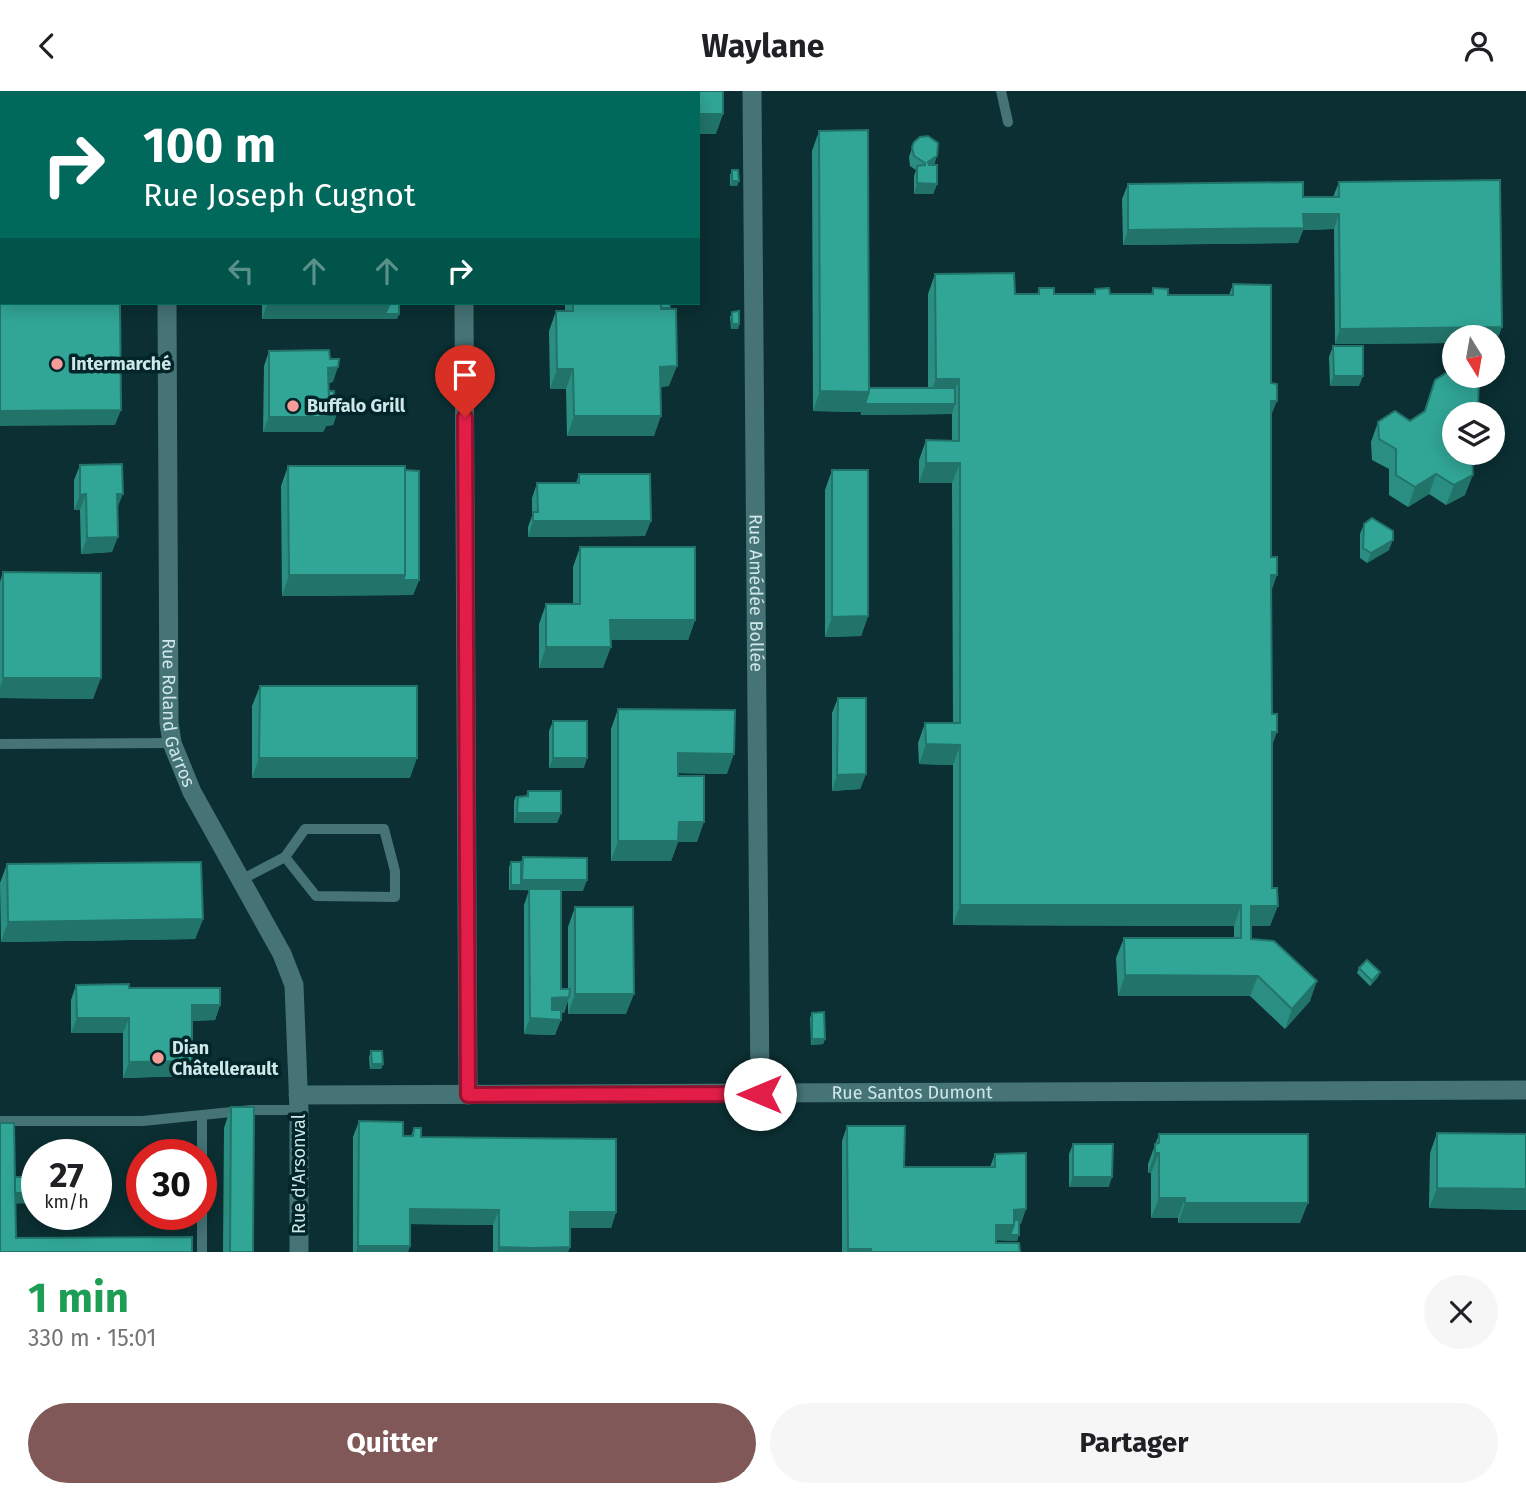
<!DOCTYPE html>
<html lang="fr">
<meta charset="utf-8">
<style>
:root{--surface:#fff;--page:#f6f6f6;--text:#202124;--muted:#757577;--accent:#805858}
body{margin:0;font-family:"Fira Sans",sans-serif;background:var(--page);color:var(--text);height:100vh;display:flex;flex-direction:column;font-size:26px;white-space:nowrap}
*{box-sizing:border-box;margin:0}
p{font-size:23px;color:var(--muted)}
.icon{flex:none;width:38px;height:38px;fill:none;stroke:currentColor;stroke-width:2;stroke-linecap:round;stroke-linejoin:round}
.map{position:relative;height:1161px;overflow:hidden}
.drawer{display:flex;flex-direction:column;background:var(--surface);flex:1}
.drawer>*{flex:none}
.banner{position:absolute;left:0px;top:0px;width:700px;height:214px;box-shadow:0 4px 18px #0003;background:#00695c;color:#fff;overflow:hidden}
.needle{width:46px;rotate:169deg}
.fabs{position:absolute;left:1442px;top:234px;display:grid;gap:14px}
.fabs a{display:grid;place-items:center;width:63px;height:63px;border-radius:50%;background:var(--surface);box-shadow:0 4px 18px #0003;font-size:35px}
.speed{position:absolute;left:21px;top:1048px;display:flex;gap:14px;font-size:35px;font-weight:700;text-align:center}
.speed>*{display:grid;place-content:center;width:91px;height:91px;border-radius:50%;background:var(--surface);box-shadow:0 4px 18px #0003;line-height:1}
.speed small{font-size:18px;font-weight:400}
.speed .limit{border:10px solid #d22;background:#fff;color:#111}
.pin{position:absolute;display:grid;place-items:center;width:60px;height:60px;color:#fff;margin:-72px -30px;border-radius:50% 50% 50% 0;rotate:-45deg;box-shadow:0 0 7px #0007}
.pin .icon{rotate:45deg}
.me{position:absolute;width:77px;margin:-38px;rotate:270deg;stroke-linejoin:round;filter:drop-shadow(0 0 5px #0008)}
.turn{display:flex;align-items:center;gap:24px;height:147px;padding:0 28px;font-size:32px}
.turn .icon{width:91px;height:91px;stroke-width:2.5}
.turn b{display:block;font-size:49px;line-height:60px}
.lanes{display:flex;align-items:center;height:66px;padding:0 28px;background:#0003;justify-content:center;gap:35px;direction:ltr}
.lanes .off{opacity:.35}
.round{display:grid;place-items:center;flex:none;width:74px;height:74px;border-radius:37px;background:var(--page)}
.overview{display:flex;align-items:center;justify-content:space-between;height:119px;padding:0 28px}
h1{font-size:42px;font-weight:700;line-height:52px;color:#1e9e55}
.primary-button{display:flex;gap:14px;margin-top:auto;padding:14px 28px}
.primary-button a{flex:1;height:80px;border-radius:42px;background:var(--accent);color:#fff;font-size:28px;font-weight:700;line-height:80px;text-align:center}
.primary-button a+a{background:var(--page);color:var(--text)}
header{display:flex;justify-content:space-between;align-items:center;height:91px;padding:0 28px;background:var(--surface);font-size:32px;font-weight:700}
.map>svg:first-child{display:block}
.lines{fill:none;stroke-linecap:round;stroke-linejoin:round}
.service{stroke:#457376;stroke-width:10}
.minor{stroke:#457376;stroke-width:19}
.wall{fill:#2a8f82}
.shaded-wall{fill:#22746a}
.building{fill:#31a697;stroke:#22746a;stroke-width:2}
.route-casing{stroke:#92132f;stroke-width:18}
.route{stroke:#e11d48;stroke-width:12}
.poi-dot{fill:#f59b98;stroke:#012528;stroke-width:2.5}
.labels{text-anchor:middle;stroke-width:7;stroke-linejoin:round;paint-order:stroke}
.poi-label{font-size:18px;font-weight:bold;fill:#cfe7e9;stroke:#012528;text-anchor:start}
.street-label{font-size:18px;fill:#cfe7e9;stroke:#012528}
</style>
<header><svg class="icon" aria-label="back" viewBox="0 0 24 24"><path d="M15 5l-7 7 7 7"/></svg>Waylane<svg class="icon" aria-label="person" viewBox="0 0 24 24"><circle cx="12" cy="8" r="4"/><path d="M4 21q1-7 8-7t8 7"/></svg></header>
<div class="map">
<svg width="1526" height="1161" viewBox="0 0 1526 1161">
<rect width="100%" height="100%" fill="#0b2f32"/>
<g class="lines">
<g class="service">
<path d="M1001,0L1008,31"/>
<path d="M127,2V0"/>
<path d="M0,123H2"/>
<path d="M0,653L172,652"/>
<path d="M241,789L285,766L305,738H384L395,780V806L316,805L285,766"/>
<path d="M202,1024V1161"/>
<path d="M0,1030H143L251,1019H299"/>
</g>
<g class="minor">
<path d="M165,0V2"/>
<path d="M463,0V2"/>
<path id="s1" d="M752,0L760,1003"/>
<path id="s2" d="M167,212L169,632L172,652L192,701L282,863L294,894L299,1019V1161"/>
<path d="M464,212L468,1004"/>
<path id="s3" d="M298,1004L1526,999"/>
</g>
</g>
<g class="wall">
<path d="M819,40L869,297H928V203L935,183L1015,203H1037L1039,197L1054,203H1093L1095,198L1110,203H1151L1153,197L1168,204H1229L1233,193L1271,325L1272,657L1270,835H1251V848L1310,910L1285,938L1250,905H1118L1116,867L1124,847H1234V835L953,834V674L919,673L918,652L925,632H953L952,392H919V369L926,349L952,350V323L861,324V321L813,320L812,60Z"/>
<path d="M914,51L934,74L937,93L933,103H914V85L916,79L910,75L909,66Z"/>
<path d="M732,79L739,90L737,95H730V84Z"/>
<path d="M1339,91L1502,236L1496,251H1493V247H1454V252L1335,253L1334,138L1303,139L1298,152L1123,154L1122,108L1128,93L1303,106H1333Z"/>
<path d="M262,212H399L397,228H262Z"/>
<path d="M565,212H670L669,295L661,296L654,345H567L566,298H550L549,240L556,220H565Z"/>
<path d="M732,221L739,233L738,238H731L730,226Z"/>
<path d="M1333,255L1359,295H1330L1329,266Z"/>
<path d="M269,260L333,291L329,292V300L334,308L338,319L333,334L326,335L323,341H263L264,275Z"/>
<path d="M1435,289L1454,324V362L1465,404L1446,414L1429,403L1408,416L1389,404V378L1372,369L1371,351L1378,331L1410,330L1424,321Z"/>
<path d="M80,374L117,418L112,461L81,463L80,419H74V389Z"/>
<path d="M288,375L405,379L419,489L413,504L282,505L281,395Z"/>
<path d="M832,379L868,525L861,545L825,546V399Z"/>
<path d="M579,383L645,445L528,446V436L532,425V407L537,392H576Z"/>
<path d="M1364,433L1389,459L1367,472L1360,467V443Z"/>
<path d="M580,456L695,529L688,549H611L603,577H539V533L546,513H573V476Z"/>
<path d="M3,481L93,608L0,607V491Z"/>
<path d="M260,595L410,687H252V615Z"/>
<path d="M838,607L866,683L860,698L832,700V622Z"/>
<path d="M618,618L727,683L678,682L697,751H678L671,770H611V638Z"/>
<path d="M553,630L584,677H549V640Z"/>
<path d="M528,700L561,722L557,732H514V710L516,705H526Z"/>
<path d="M523,766L583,800H561V898H568V836L575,816L626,923H568V910L564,922H561L555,944L524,943V814L529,799H509V776L511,771H521Z"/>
<path d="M7,773L203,828L195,848L1,851L0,792Z"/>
<path d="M1359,877L1380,881L1378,886L1370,895L1357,882Z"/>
<path d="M76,894L129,897L220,914L215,929L192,930V970L186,985L123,987V942H71V909Z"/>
<path d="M812,922L825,948L823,953L811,954L810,927Z"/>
<path d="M371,960L383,973L381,978H370L369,966Z"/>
<path d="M231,1016L253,1161H223L224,1037Z"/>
<path d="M359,1030L403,1045H411L414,1037L421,1046L616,1121L611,1137H570V1156L568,1161H493V1134L410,1133V1155L408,1161H353V1046Z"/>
<path d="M847,1035L904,1076H990L995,1063L1021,1133H1019L1017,1150L996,1149V1152L1020,1161H842V1050Z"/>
<path d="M1437,1042L1526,1043V1119L1429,1117L1430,1062Z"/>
<path d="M1159,1043L1300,1132H1178V1127H1151V1082H1148V1073Z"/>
<path d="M1073,1053L1109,1096H1069V1063Z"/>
</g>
<g class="shaded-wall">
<path d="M698,23H723L716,43H698Z"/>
<path d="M937,65L934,75L925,81L928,71Z"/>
<path d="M732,90H739L737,95H730Z"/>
<path d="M917,92L937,93L933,103H914Z"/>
<path d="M1303,123H1339L1334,138L1303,139L1298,152L1123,154L1128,139Z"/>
<path d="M268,212H390L399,223L397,228H262Z"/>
<path d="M732,233H739L738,238H731Z"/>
<path d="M1502,236L1496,251H1493V247H1454V252L1335,253L1340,238Z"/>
<path d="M677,275L669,295L653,296L660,276Z"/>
<path d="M338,276L333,291L323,292L328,277Z"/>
<path d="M557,278H573L566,298H550Z"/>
<path d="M1334,285H1363L1359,295H1330Z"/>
<path d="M936,288H959L952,308H928Z"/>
<path d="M820,300L869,301L955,313L952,323L861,324L862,321L813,320Z"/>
<path d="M1271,310H1277L1269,330Z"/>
<path d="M1478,314L1474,324H1466Z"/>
<path d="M121,319L115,334L0,335V320Z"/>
<path d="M326,319H338L333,334L326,335L323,341H263L269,326Z"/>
<path d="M574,325H661L654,345H567Z"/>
<path d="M926,372H960L952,392H919Z"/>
<path d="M1436,383L1429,403L1408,416L1415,396Z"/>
<path d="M1473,384L1465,404L1446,414L1454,394Z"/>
<path d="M86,403L80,419H74L80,404Z"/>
<path d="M117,403H123L117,418Z"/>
<path d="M533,430H651L645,445L528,446Z"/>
<path d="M118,446L112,461L81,463L87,447Z"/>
<path d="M1393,449L1389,459L1367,472L1371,462Z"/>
<path d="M289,484H405L419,489L413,504L282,505Z"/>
<path d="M1271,484H1277L1270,504Z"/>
<path d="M868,525L861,545L825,546L832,526Z"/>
<path d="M610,529H695L688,549H603Z"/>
<path d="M546,556H611L603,577H539Z"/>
<path d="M3,587H101L93,608L0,607V596Z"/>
<path d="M1272,641H1277L1270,661Z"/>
<path d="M926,653L960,654L953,674L919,673Z"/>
<path d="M678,662L734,663L727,683L671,682Z"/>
<path d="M259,667H417L410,687H252Z"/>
<path d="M553,667H587L584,677H549Z"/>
<path d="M866,683L860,698L832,700L837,684Z"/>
<path d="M517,722H561L557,732H514Z"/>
<path d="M679,731H704L697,751H678L671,770H611L618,750Z"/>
<path d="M522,789H587L583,800L509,799L511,794H521Z"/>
<path d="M960,814H1241L1234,835L953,834Z"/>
<path d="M1251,815H1278L1270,835H1244Z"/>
<path d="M203,828L195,848L1,851L8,831Z"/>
<path d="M1380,881L1378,886L1370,895L1372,890Z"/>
<path d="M1125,884L1258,885L1250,905H1118Z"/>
<path d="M1317,890L1310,910L1285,938L1292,918Z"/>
<path d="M575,903H634L626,923H568Z"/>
<path d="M569,906L564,922H548L552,907Z"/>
<path d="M192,914H220L215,929L186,930Z"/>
<path d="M77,927H129L123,942H71Z"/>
<path d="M530,927L561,929L555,944L524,943Z"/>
<path d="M812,948H825L823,953L811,954Z"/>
<path d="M192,970L186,985L123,987L129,971Z"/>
<path d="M372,973H383L381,978H370Z"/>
<path d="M1155,1062H1159L1151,1082H1148Z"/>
<path d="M1073,1086H1112L1109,1096H1069Z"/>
<path d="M1437,1097L1526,1098V1119L1429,1117Z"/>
<path d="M12,1102H37V1112L8,1113Z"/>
<path d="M1159,1107H1185L1178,1127H1151Z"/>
<path d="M1185,1112H1308L1300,1132H1178Z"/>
<path d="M410,1118L499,1119L493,1134L405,1133Z"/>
<path d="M1026,1118L1021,1133L1013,1134H1014L1019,1144L1017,1150L990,1149L996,1134L1014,1119Z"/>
<path d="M570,1121H616L611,1137H564Z"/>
<path d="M358,1155H410L408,1161H356Z"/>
<path d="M499,1156H570L568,1161H497Z"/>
<path d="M848,1158H871L869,1161H847Z"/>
</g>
<g class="building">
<rect x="270" y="0" width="176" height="2"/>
<path d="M532,0H723V23H698V2H532Z"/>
<path d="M868,39L869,301L820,300L819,40Z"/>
<path d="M928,45L938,52L937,65L928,71L929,74H937V93L917,92V75L925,74V72L914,65L912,56L914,51L920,46Z"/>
<path d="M732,79H738L739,90H732Z"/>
<path d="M1500,89L1502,236L1340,238L1339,123H1303L1304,137L1128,139V93L1303,91V106H1339V91Z"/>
<path d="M0,124H2V212H120L121,319L0,320Z"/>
<path d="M1014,182L1015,203H1039V197H1054V203H1095V198L1109,197L1110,203H1153V197L1168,198V204H1233V193L1271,194V292L1277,293V310H1271V466H1277V484H1271L1272,623H1277V641H1272V797H1277L1278,815H1251V848L1274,850L1317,890L1292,918L1258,885L1125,884L1124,847H1241V814H960V654L926,653L925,632H960V372H926V349L959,350V288H936L935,183Z"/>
<path d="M390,212H399V223H385Z"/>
<path d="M573,212H661V218H676L677,275L660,276L661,325H574L573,278H557L556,220H573Z"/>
<rect x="661" y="212" width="9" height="5"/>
<path d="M739,220V233H732V221Z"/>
<path d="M1333,255H1363V285H1334Z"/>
<path d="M329,259L330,268H339L338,276L328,277L329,309L338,308V319L328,320L329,326H269V260Z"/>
<path d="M1454,277V285H1473L1479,288L1478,314L1466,324H1454V362H1469L1472,364L1473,384L1454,394L1436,383L1415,396L1396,384V358L1379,348L1378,331L1395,320L1410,330L1425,320L1435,289Z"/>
<path d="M869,297H955V313H865L869,301Z"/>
<path d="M329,300H334V308L329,309Z"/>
<path d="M122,373L123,403H117L118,446L87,447L86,403L80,404V374Z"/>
<path d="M288,375H405V484H289Z"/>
<path d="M405,379L419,380V489H403L405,484Z"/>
<path d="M832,379H868V525L832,526Z"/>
<path d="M579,383H650L651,430H533V421H538L537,392H579Z"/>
<path d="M1372,427L1393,440V449L1371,462L1363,457L1364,433Z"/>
<path d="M580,456H695V529H610L611,556H546V513H580Z"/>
<path d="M3,481L101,482V587H3Z"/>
<path d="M260,595H417V667H259Z"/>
<path d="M838,607H866V683L837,684Z"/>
<path d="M618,618L735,619L734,663L678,662V685H704V731H679L678,750H618Z"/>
<rect x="553" y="630" width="34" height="37"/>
<path d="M528,700H561V722H517L518,706L528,705Z"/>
<path d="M523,766L587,767V789H522Z"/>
<path d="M201,771L203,828L8,831L7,773Z"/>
<rect x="511" y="771" width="10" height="23"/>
<path d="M529,798H561V898H570L569,906L552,907V919H561V929L530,927Z"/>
<path d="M575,816H633L634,903H575Z"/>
<path d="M1367,869L1380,881L1372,890L1359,877Z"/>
<path d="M129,893V897H220V914H192V970L129,971V927H77L76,894Z"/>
<path d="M824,921L825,948H812V922Z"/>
<path d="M371,960H382L383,973H372Z"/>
<path d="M231,1016H254L253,1161H230Z"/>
<path d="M359,1030L403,1031V1045H413L414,1037H421V1046L616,1048V1121H570V1156L533,1157L499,1156V1119L410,1118V1155H358Z"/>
<path d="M0,1032H14L16,1147L192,1146V1161H0Z"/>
<path d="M847,1035H905L904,1076H995V1063L1026,1062V1118L1014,1119V1134H996V1152H1019L1020,1161H871V1158H848Z"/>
<path d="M1437,1042L1526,1043V1098L1437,1097Z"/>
<path d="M1159,1043H1308V1112H1185V1107H1159V1062H1155V1053L1159,1052Z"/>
<path d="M1073,1053H1113L1112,1086H1073Z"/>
<rect x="15" y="1086" width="22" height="16"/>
<path d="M1014,1129H1019V1144H1010L1014,1134Z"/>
</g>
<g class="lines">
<g class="route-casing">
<path id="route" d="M465,326L468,1004L760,1003"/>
</g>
<use href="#route" class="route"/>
</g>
<g class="poi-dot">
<circle cx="57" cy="273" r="7"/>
<circle cx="293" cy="315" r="7"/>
<circle cx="158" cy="967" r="7"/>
</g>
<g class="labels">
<g class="poi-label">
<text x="71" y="279">Intermarché</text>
<text x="307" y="321">Buffalo Grill</text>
<text x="172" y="963">Dian<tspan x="172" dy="21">Châtellerault</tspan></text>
</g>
<g class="street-label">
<text dy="6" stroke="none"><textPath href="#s1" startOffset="502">Rue Amédée Bollée</textPath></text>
<text dy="6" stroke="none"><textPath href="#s2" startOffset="411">Rue Roland Garros</textPath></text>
<text dy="6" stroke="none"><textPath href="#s3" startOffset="614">Rue Santos Dumont</textPath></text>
<text transform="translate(299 1083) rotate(-90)" y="6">Rue d'Arsonval</text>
</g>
</g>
</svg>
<div class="fabs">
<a><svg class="needle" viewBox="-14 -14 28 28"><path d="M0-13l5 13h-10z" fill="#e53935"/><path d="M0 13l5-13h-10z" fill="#757577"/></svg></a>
<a><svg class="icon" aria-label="layers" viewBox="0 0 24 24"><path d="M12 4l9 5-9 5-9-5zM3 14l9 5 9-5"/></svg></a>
</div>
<div class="speed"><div>27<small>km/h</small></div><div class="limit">30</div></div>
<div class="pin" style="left:465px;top:326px;background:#d93025"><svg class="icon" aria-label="arrive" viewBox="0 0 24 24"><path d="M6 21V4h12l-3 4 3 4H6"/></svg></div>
<svg class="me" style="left:760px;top:1003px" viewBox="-20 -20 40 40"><circle r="19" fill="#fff"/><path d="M0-13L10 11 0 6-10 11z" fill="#e11d48"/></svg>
<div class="banner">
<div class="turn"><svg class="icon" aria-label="right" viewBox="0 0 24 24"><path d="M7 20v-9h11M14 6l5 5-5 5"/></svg><div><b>100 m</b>Rue Joseph Cugnot</div></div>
<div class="lanes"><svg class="icon off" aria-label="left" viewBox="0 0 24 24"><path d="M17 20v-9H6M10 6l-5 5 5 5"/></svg><svg class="icon off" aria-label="ahead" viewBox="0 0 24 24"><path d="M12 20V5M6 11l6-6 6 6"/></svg><svg class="icon off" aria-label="ahead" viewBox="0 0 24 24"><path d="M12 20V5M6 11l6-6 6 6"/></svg><svg class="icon" aria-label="right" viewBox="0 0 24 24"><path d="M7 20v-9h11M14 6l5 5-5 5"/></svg></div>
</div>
</div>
<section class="drawer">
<div class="overview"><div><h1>1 min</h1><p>330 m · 15:01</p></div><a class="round"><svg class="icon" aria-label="close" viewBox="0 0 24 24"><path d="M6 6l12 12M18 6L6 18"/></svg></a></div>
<div class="primary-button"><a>Quitter</a><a>Partager</a></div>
</section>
